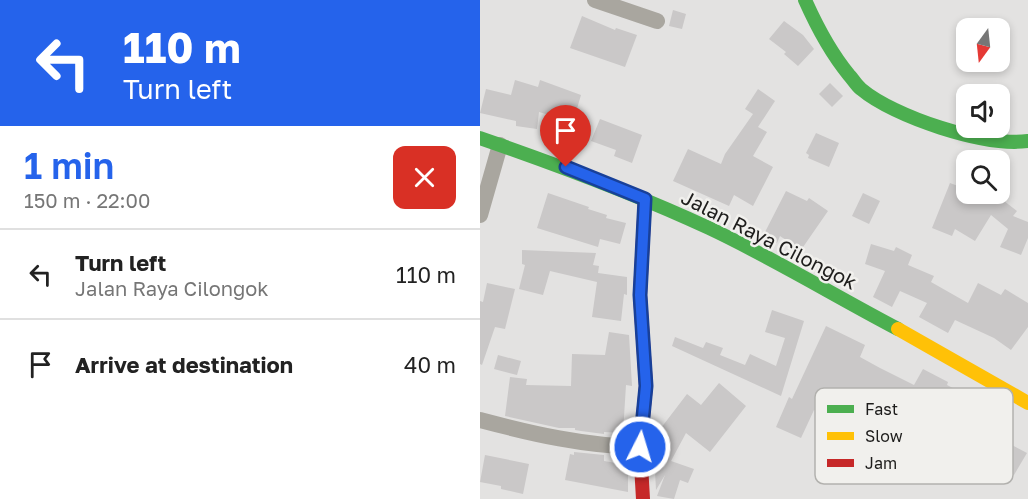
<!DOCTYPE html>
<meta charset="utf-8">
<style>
:root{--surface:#fff;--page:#f6f6f6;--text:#222;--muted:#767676;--line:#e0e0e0;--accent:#2563eb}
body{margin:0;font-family:"Golos Text",sans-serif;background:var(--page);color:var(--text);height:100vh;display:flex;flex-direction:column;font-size:22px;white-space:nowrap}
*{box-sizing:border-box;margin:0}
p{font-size:20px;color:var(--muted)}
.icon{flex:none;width:33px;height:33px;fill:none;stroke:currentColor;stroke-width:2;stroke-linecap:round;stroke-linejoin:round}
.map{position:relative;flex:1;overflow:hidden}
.drawer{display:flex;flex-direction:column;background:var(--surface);width:480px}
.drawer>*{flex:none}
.hud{background:#2563eb;color:#fff;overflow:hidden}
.needle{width:39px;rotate:195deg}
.controls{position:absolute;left:476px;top:18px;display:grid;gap:12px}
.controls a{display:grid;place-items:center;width:54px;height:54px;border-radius:12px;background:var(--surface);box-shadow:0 3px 9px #0003;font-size:30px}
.pin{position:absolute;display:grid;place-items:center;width:51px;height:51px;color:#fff;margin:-62px -26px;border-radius:50% 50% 50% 0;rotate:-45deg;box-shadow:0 0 6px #0007}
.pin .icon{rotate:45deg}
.me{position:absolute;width:66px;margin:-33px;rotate:5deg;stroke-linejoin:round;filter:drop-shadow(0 0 4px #0008)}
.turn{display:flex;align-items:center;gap:21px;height:126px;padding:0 24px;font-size:27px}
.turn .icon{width:78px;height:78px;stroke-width:2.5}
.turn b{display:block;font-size:42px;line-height:51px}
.round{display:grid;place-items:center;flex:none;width:63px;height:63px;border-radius:12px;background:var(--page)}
.overview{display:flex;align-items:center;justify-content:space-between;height:102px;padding:0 24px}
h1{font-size:36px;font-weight:600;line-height:45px;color:var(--accent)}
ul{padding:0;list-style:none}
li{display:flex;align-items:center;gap:18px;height:90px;padding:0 24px;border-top:2px solid var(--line)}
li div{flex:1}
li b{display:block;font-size:22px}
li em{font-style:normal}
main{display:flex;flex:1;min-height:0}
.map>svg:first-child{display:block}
.building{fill:#cac8c8}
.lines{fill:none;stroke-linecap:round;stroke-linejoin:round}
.street{stroke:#a9a69f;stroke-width:16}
.fast{stroke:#4caf50;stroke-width:14}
.slow{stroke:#ffc107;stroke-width:14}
.jam{stroke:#c62828;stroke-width:14}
.route-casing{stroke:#184099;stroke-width:15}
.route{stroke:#2563eb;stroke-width:10}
.labels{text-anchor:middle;stroke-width:5;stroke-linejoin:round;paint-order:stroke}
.street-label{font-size:20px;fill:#1e1d1c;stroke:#f1f0ed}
.key{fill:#f1f0ed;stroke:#b2b1ae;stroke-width:1.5}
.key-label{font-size:16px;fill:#1e1d1c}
</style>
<main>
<section class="drawer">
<div class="hud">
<div class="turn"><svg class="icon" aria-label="left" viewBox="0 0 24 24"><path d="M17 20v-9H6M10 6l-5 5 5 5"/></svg><div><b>110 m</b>Turn left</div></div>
</div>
<div class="overview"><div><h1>1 min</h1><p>150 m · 22:00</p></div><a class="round" style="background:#d93025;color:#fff"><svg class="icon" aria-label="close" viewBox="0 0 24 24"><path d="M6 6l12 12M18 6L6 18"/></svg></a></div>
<ul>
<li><svg class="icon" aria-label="left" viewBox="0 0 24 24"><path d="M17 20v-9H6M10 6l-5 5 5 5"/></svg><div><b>Turn left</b><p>Jalan Raya Cilongok</p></div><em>110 m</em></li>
<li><svg class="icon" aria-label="arrive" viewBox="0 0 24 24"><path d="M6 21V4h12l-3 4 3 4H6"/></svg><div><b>Arrive at destination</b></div><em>40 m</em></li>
</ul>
</section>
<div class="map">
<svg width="548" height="499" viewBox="0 0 548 499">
<rect width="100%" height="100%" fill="#e3e2e1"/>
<g class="building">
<path d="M193,10L206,14L202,29L189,26Z"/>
<path d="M102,16L135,30L136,28L157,35L145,67L90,48Z"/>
<path d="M304,21L323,35L334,49L318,66L304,54L306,52L289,39Z"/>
<path d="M35,80L58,87L60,80L101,95L93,122L59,112L57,129L36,126V121L0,113L6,89L31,95Z"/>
<path d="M350,83L363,96L352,107L339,94Z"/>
<path d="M278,89L295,101L278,127L287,132L273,156L293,167L273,206L254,195L249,206L193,181L208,149L241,164L245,154L273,114L265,109Z"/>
<path d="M120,119L162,135L152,163L134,156L136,150L111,141Z"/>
<path d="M336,133L359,143L349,167L328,158L329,155L326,153Z"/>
<path d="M470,183L486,189V194H515L537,211L533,216L548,222V238L541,255L520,247L528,229L511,215L495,241L475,229L472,236L452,228Z"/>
<path d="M306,191L327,201L329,198L348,211L321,250L300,236L297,243L283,236Z"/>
<path d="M68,193L109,207L108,209L127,215L126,218L146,223L140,244L120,239L118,247L57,228Z"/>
<path d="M383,193L400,201L389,224L372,216Z"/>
<path d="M391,244L414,251L416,247L432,255L428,265L454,276L451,282L488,303L498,283L521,295L525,289L548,303V327L531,350L514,338L475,320L468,333L439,317L447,303L420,291L412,307L393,297L405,271L385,264Z"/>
<path d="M42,250L116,253L113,265L119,266L118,273L147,277V295L144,294L141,321L112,317L117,282L70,271L63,295L39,289L45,265L42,264Z"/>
<path d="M7,283L35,289L25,329L15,327L2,365L0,364V301L3,302Z"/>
<path d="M292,310L324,321L301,396L192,346L195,337L223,348L226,342L243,348L240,355L265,365L270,354L296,366L305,338L285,332Z"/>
<path d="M346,326L385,345L380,357L400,368L434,385L443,369L468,382L467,385L518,411L491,462L462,448L457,460L438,452L440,448L409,434L410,431L360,407L354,419L334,410L321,438L296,427L309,397L312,399Z"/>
<path d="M129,332L149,335L152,386L146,385L143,433L124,432V434L101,431L95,430V428H79L25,416L30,377L47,379L46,385L91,386L92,354L125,355Z"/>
<path d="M18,355L41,361L37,375L14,369Z"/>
<path d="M239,383L266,406L230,452L206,433L191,461L214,469L208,483L200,480L194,499L177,496L185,475L176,490L175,471L183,448L174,444L181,428L207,394L221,405Z"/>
<path d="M530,444L547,453L534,475L518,466Z"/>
<path d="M94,452L124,455V461L148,465V492L85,480L90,454L94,455Z"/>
<path d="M5,455L49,464L43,494L21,489V486L0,482Z"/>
</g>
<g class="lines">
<g class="street">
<path d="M115,0L177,21"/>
<path d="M0,215L20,145"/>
<path d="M0,420C53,434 105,446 160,447"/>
</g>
<g class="fast">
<path d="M325,0C337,27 350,52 369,75C373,79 376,85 381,89C414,117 505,147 548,141"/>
<path d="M0,138C78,165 154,193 229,228C293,258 355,296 418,329"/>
</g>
<path class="slow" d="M418,329L548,403"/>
<path class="jam" d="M163,499L160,447L166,386L160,295L165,199"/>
</g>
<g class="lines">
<g class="route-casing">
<path id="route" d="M86,167L165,199L160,295L166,386L160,447"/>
</g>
<use href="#route" class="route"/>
</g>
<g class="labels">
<g class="street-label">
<text transform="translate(289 240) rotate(27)" y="7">Jalan Raya Cilongok</text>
</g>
</g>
<rect x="335" y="388" width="198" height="96" rx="9" class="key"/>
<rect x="347" y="405" width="27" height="8" fill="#4caf50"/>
<rect x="347" y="432" width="27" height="8" fill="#ffc107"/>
<rect x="347" y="459" width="27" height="8" fill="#c62828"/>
<g class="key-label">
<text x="385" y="415">Fast</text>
<text x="385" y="442">Slow</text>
<text x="385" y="469">Jam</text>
</g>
</svg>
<div class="controls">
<a><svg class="needle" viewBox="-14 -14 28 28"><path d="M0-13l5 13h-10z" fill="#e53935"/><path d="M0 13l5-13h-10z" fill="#767676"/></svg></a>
<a><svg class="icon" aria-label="sound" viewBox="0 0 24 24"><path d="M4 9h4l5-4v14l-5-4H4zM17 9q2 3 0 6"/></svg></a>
<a><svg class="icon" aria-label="search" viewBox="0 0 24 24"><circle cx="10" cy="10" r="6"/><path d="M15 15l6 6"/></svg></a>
</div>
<div class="pin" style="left:86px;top:167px;background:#d93025"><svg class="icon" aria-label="arrive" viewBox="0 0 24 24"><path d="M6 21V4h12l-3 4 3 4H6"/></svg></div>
<svg class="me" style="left:160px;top:447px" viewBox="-20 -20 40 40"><circle r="17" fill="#2563eb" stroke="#fff" stroke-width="3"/><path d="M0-11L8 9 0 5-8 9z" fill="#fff"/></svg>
</div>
</main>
